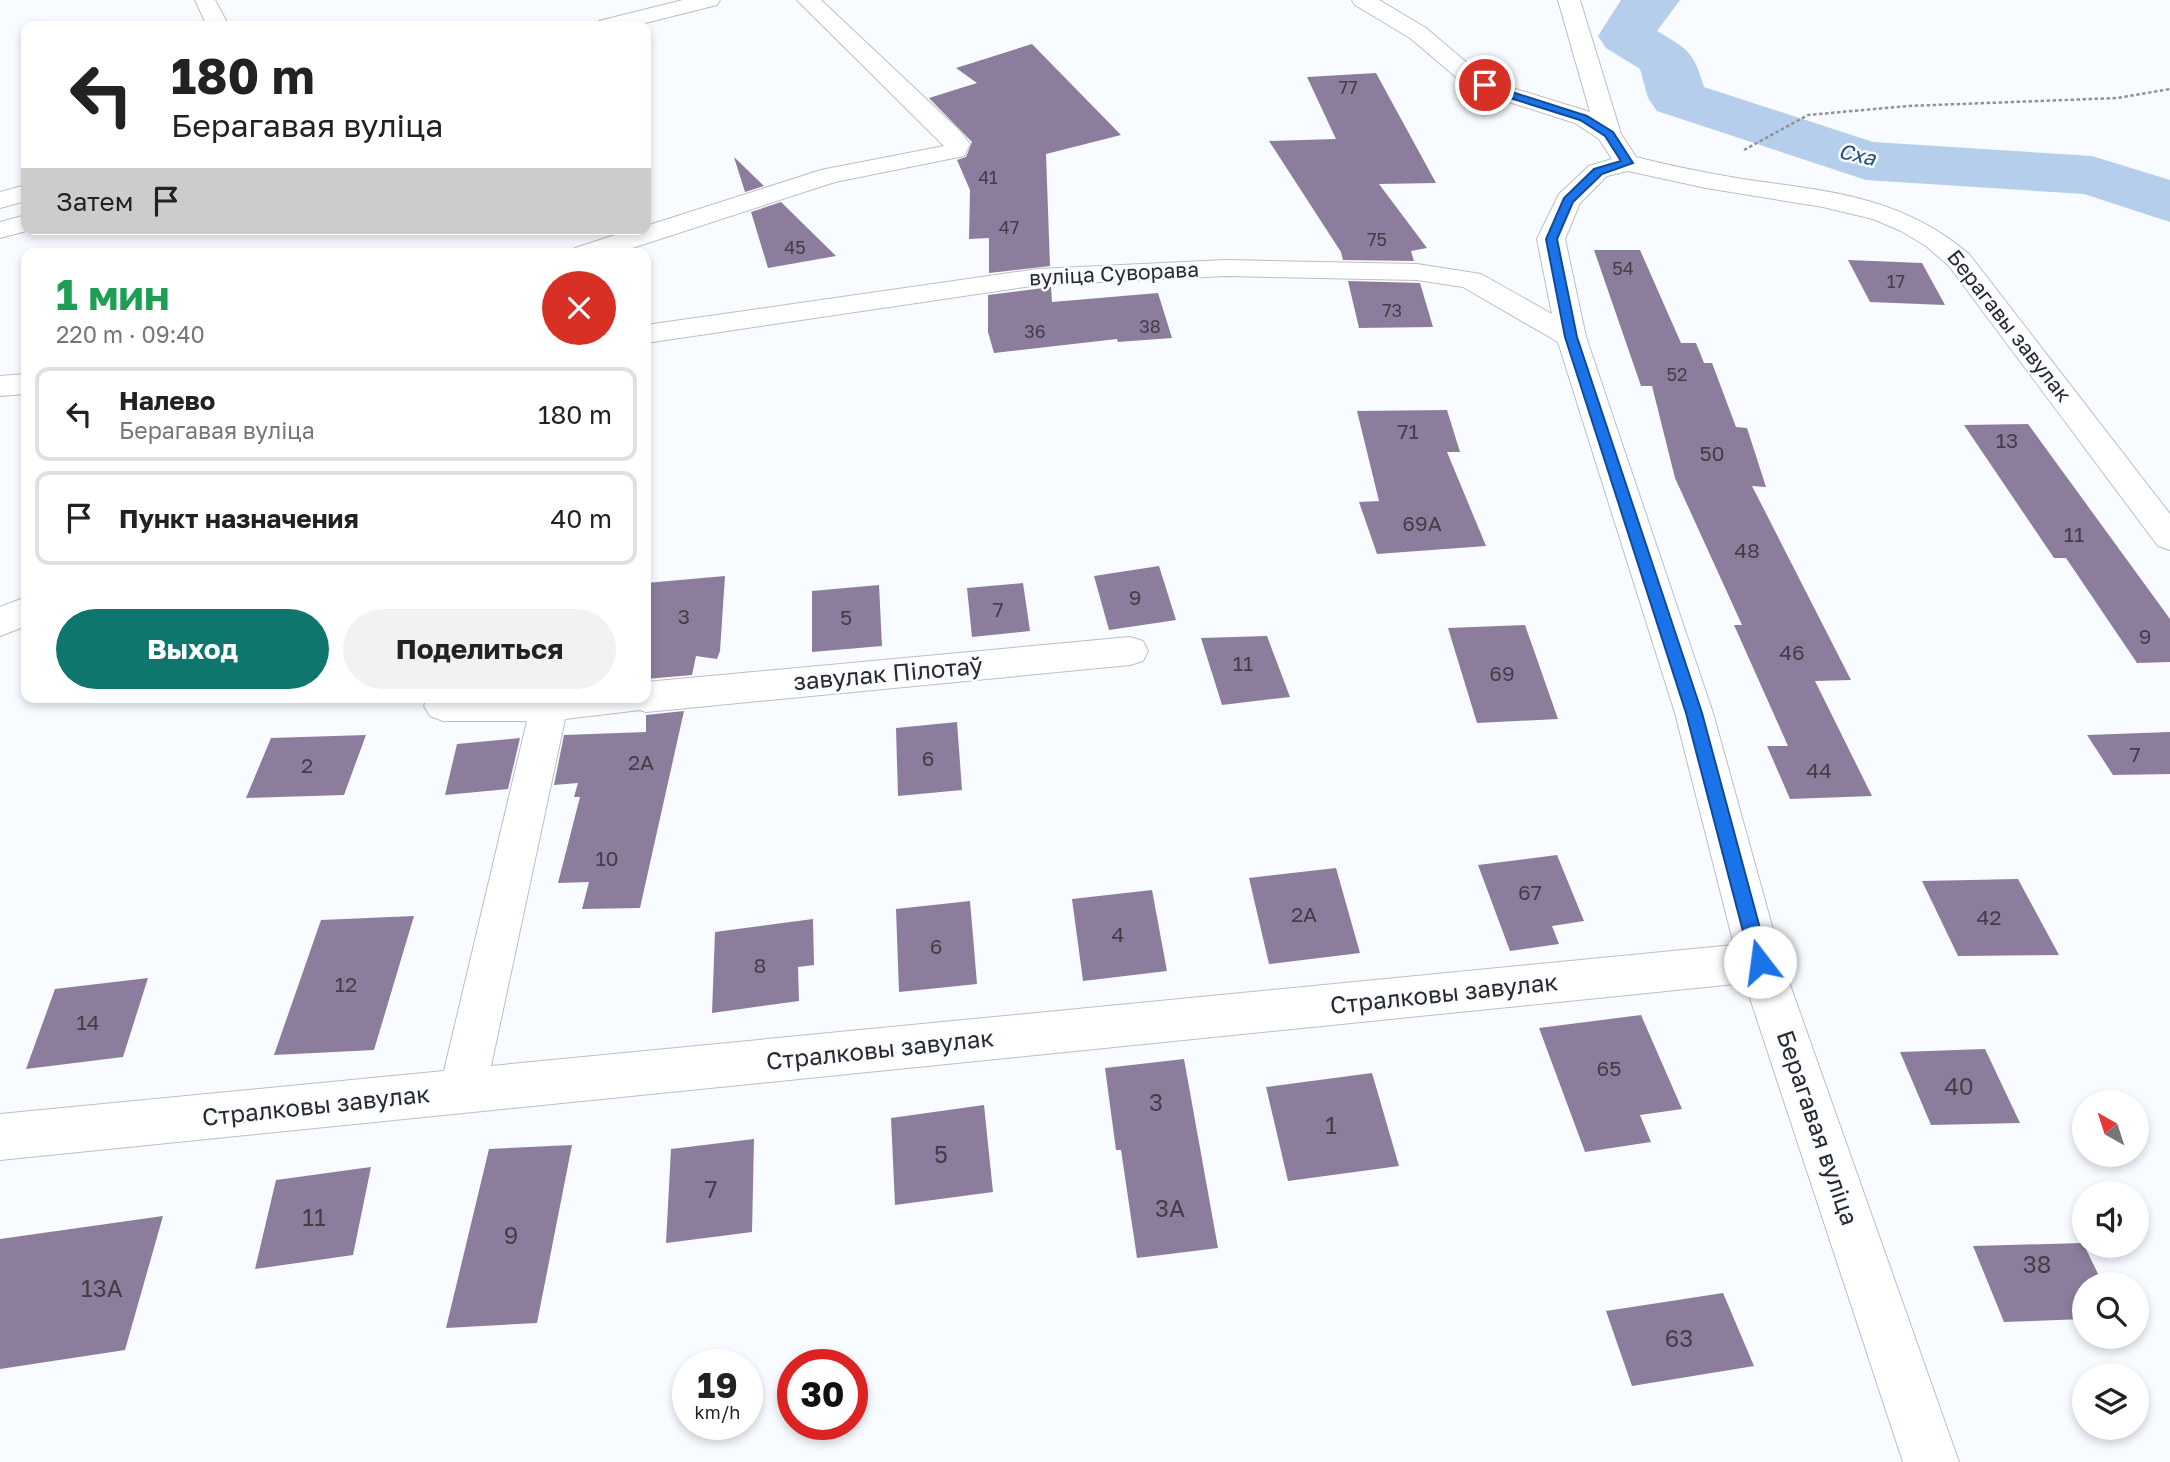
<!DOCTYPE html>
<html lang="ru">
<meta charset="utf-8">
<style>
:root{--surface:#fff;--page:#f2f2f2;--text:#222;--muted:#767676;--line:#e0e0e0;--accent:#0f766e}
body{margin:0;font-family:"Golos Text",sans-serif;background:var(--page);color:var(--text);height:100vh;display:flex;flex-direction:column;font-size:26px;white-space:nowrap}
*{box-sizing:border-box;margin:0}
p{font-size:23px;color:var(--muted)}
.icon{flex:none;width:38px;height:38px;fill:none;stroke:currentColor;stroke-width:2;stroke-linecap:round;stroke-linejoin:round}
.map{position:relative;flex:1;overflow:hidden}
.sheet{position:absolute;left:21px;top:248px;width:630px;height:455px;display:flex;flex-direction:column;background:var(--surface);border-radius:14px;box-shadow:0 4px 10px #0003}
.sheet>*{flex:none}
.hud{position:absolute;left:21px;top:21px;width:630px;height:214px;border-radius:14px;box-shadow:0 4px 10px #0003;background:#fff;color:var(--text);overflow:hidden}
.needle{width:46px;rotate:321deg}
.fabs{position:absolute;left:2072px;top:1090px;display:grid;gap:14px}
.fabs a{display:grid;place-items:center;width:77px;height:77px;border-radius:50%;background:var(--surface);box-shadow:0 4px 10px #0003;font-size:35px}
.speed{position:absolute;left:672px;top:1349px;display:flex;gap:14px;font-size:35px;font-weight:700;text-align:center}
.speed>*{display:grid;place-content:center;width:91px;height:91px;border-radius:50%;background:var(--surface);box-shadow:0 4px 10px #0003;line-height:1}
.speed small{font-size:18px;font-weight:400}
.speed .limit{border:10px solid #d22;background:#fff;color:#111}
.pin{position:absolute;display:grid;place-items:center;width:60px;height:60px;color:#fff;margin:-30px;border:4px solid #fff;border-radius:50%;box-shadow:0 2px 7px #0007}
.me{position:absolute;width:77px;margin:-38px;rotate:345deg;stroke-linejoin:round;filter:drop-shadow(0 0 5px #0008)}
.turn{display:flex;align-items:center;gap:24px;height:147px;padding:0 35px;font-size:32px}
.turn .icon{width:91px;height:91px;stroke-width:2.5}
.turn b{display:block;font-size:49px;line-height:60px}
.then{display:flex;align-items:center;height:66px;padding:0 35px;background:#0003;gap:14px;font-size:26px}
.round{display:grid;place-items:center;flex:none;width:74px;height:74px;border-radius:37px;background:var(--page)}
.head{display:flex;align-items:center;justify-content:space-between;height:119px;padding:0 35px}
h1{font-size:42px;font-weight:700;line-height:52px;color:#1e9e55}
.cta{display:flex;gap:14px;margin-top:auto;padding:14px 35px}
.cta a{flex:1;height:80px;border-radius:42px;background:var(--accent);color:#fff;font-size:28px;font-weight:700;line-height:80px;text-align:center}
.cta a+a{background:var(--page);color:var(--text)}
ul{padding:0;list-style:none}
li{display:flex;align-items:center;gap:21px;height:94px;margin:0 14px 10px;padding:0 21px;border:4px solid var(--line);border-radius:14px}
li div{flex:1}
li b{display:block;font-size:26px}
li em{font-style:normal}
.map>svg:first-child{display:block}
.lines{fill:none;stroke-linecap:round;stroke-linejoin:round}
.river{fill:#b4ceec;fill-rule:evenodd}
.building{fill:#8d7d9d}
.minor-casing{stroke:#bbbfc4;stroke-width:2}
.path{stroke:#919497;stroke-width:2.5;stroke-dasharray:3.5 2.5;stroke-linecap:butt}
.minor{fill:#fff;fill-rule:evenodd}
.route{fill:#1a73e8;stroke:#114b97;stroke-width:2}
.labels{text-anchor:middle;stroke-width:5;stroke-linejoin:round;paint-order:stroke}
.far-number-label{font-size:18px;fill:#413f48}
.far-water-label{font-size:21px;font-style:italic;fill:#284e76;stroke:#f8fbff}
.far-street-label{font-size:21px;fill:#282a2c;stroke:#f8fbff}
.number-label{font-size:21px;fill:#413f48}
.street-label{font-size:24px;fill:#282a2c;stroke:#f8fbff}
.near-number-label{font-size:24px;fill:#413f48}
</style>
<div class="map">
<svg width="2170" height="1462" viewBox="0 0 2170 1462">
<rect width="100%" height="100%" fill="#f8fbff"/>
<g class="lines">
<path class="river" d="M1621,0H1680L1657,31C1689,50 1693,51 1704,87L1873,142L2092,156L2170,180V222L2084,194L1866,180L1657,111L1648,98L1640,69L1606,48L1598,36Z"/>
</g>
<g class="building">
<path d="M1032,44L1121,135L1046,154L1050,266L989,273V238L969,239L970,190L957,160L966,157L972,142L929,98L977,83L956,68Z"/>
<path d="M1376,73L1436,183L1379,184L1427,248L1411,251L1414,261L1343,260L1341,252L1269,141L1336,139L1307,77Z"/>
<path d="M734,157L764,186L745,192Z"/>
<path d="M781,202L836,256L768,268L751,212Z"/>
<path d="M1594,250H1640L1681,343H1696L1704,363H1712L1736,427L1747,428L1766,487L1752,486L1851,680L1815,681L1872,796L1790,799L1767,746H1788L1734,625H1742L1675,478L1652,386H1641Z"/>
<path d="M1848,260L1922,263L1945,305L1870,302Z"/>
<path d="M1348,281L1420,283L1433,327L1359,328Z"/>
<path d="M1051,287L1052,302L1158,293L1172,338L1118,342L1117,339L994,353L988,332V295Z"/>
<path d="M1447,410L1460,452H1447L1486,546L1377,554L1359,502L1379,501L1357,411Z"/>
<path d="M2028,424L2170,619V662L2137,663L2066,558H2054L1964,425Z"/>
<path d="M1159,566L1176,620L1109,630L1094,576Z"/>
<path d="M725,576L720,651L717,659L696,656L692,675L646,679V583Z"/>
<path d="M1023,583L1030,631L972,637L967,588Z"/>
<path d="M879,585L882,646L812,652V591Z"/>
<path d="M1525,625L1558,719L1477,723L1448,628Z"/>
<path d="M1267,636L1290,697L1222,705L1201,638Z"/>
<path d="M684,711L640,908L582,909L589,882L558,883L580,797H574L578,783L554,785L564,735L646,732V715Z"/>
<path d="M957,722L962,790L898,796L896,728Z"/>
<path d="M2170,732V774L2113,775L2087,735Z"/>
<path d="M366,735L344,795L246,798L271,738Z"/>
<path d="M520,738L508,789L445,795L457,744Z"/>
<path d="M1557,855L1584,921L1552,926L1559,944L1510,951L1478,865Z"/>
<path d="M1336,868L1360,953L1269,964L1249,878Z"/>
<path d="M2018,879L2059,955L1958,956L1922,881Z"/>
<path d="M1152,890L1167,971L1083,981L1072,899Z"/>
<path d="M970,901L977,984L899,992L896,909Z"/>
<path d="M414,916L374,1050L274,1055L321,920Z"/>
<path d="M813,919L814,965L798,967L799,1001L712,1013L715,932Z"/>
<path d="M148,978L123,1057L26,1069L55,989Z"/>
<path d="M1641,1015L1682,1109L1640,1115L1651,1142L1585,1152L1539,1028Z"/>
<path d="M1985,1049L2020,1123L1931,1125L1900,1052Z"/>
<path d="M1184,1059L1218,1248L1137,1258L1121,1150H1116L1105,1068Z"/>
<path d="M1372,1073L1399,1166L1288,1181L1266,1087Z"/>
<path d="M984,1105L993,1192L895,1205L891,1118Z"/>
<path d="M754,1139L752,1232L666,1243L671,1149Z"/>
<path d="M572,1145L537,1323L446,1328L489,1149Z"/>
<path d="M371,1167L353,1255L255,1269L276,1180Z"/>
<path d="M163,1216L125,1350L0,1369V1239Z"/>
<path d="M2083,1243L2103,1284H2084V1319L2004,1322L1973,1246Z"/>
<path d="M1723,1293L1754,1366L1632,1386L1606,1311Z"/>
</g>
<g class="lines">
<g class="minor-casing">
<g id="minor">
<path d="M195,0H215L229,26H207Z"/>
<path d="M683,0H720L717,5L633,26H596L599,21Z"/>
<path d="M797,0H821L959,130L970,144L964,156L835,182L614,254H571L575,248L634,229H646V226L821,170L944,146Z"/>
<path d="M1352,0H1379L1426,28L1479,73L1506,86L1590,112L1558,0H1580L1621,134L1636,157C1671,166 1707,173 1742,179C1827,191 1901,196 1969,254L2170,514V550L2158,546L1949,266L1926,246L1901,231L1873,219L1823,207L1706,188L1628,171L1607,176L1580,203L1565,239L1586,337L1713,713L1782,962L1959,1462H1903L1745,983L0,1160V1114L444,1071L527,721H443L430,716L424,706L428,698H646V682L1130,637L1143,641L1148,651L1143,661L1130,665L646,712L640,710L565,719L491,1066L1734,945L1675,713L1558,342L1463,287L1417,280L1226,276L1038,285L646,343V325L1038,269L1226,260L1417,264L1481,274L1552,314L1537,239L1559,194L1589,166L1612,159L1599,139L1575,123L1490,96L1463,83L1410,38L1355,5Z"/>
<path d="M26,185V201L0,208V192Z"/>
<path d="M26,215V229H34L0,238V222Z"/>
<path d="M26,374V394L0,396V376Z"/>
<path d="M26,597V626L0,636V607Z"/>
</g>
</g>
<path class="path" d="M1744,150L1808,115L1908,106L2117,98L2170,89"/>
<use href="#minor" class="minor"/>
</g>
<path class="route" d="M1481,82L1587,116L1613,132L1633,163L1602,174L1573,202L1557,239L1577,337L1702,713L1769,962L1766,968L1760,970L1753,968L1751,962L1686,713L1565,337L1546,239L1564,198L1594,169L1621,161L1605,136L1580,120L1494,93L1481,87Z"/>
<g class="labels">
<g class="far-number-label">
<text x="1348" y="94">77</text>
<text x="988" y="184">41</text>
<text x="1009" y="234">47</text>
<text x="1377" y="246">75</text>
<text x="795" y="254">45</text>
<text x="1623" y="275">54</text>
<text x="1896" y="288">17</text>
<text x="1392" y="317">73</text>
<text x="1150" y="333">38</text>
<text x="1035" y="338">36</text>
<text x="1677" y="381">52</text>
</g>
<g class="far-water-label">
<text transform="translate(1857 155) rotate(13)" y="7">Сха</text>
</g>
<g class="far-street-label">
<text transform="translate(1114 274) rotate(-3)" y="7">вуліца Суворава</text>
<text transform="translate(2009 326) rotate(52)" y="7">Берагавы завулак</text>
</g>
<g class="number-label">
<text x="1408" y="439">71</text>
<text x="2007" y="448">13</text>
<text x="1712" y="461">50</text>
<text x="1422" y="531">69А</text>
<text x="2074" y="542">11</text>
<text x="1747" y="558">48</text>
<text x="1135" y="605">9</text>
<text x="998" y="617">7</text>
<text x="684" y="624">3</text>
<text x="846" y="625">5</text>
<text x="2145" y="644">9</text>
<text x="1792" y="660">46</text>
<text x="1243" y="671">11</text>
<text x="1502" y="681">69</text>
<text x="2135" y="762">7</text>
<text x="928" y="766">6</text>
<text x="641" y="770">2А</text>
<text x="307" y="773">2</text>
<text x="1819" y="778">44</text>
<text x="607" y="866">10</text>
<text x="1530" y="900">67</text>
<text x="1304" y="922">2А</text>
<text x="1989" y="925">42</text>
<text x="1118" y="942">4</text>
<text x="936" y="954">6</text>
<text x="760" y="973">8</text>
<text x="346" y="992">12</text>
<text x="88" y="1030">14</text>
<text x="1609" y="1076">65</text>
</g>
<g class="street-label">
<text transform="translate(888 674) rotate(-5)" y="8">завулак Пілотаў</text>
<text transform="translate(1444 994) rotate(-6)" y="8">Стралковы завулак</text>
<text transform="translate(880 1050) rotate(-6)" y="8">Стралковы завулак</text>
<text transform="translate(316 1106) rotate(-6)" y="8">Стралковы завулак</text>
<text transform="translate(1817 1128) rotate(71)" y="8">Берагавая вуліца</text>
</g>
<g class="near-number-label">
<text x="1959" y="1095">40</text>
<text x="1156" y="1111">3</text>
<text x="1331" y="1134">1</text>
<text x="941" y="1163">5</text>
<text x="711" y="1198">7</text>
<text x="1170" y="1217">3А</text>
<text x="314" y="1226">11</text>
<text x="511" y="1244">9</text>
<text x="2037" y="1273">38</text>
<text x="102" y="1297">13А</text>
<text x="1679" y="1347">63</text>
</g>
</g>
</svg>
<div class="fabs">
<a><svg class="needle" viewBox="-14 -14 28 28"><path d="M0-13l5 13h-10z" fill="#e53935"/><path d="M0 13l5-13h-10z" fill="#767676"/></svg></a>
<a><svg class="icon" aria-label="sound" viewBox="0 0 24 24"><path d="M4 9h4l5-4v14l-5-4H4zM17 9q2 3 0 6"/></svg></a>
<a><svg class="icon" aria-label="search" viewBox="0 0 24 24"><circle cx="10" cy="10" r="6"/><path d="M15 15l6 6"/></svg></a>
<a><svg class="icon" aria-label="layers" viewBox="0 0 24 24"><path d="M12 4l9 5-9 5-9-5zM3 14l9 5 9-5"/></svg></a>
</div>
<div class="speed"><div>19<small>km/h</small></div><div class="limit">30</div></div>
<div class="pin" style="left:1485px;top:85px;background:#d93025"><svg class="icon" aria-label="arrive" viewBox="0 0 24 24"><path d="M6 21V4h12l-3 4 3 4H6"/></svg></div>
<svg class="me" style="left:1760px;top:962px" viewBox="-20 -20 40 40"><circle r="19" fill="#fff"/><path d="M0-13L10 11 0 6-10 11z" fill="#1a73e8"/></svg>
<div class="hud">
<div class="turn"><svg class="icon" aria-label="left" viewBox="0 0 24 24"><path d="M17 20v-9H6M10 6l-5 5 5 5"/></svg><div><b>180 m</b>Берагавая вуліца</div></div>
<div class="then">Затем<svg class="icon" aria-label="arrive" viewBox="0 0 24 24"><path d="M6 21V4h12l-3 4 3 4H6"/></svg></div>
</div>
<section class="sheet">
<div class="head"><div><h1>1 мин</h1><p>220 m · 09:40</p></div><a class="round" style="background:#d93025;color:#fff"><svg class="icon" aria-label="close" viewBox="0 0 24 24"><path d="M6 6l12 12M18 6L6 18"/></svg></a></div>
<ul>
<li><svg class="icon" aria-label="left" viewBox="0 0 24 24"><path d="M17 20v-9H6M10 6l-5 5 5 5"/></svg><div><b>Налево</b><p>Берагавая вуліца</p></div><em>180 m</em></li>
<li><svg class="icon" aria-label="arrive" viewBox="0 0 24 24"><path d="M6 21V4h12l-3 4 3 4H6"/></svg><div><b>Пункт назначения</b></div><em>40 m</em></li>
</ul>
<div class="cta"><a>Выход</a><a>Поделиться</a></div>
</section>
</div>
